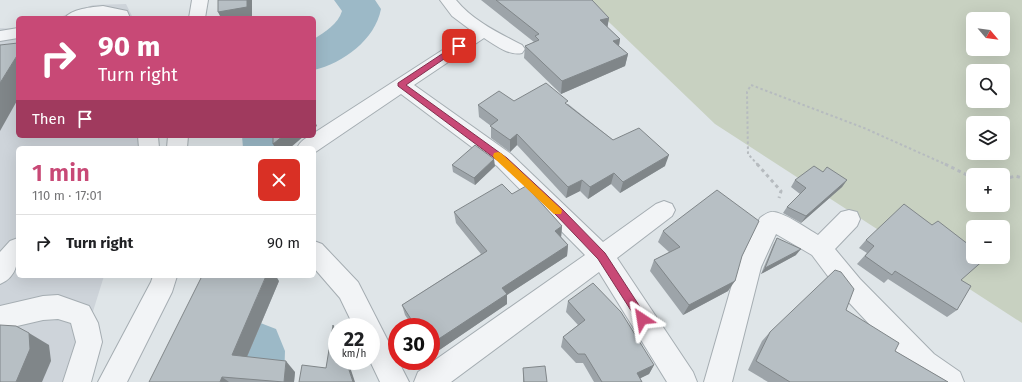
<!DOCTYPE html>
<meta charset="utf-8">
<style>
:root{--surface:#fff;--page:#f2f2f2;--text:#202124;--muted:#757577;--line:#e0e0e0;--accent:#c84976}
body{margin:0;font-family:"Fira Sans",sans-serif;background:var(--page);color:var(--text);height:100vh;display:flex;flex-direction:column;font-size:15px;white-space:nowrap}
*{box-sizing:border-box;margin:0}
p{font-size:13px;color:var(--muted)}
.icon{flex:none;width:22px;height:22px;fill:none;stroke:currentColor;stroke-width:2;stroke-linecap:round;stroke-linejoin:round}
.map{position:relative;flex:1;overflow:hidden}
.sheet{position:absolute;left:16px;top:146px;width:300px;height:132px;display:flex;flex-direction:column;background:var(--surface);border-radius:6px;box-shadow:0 4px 16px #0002}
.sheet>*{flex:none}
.top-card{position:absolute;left:16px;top:16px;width:300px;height:122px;border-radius:6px;box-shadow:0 4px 16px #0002;background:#c84976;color:#fff;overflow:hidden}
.needle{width:26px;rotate:119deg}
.fabs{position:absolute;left:966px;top:12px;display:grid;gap:8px}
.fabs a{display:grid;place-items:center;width:44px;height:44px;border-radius:6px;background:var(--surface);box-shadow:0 4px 16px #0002;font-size:20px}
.speed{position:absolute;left:328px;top:318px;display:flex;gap:8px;font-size:20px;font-weight:700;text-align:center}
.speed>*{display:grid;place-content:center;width:52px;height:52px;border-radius:50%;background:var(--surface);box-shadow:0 4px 16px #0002;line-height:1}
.speed small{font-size:10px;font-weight:400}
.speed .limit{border:6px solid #d22;background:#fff;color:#111}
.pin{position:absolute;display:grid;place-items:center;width:34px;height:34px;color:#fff;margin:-17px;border-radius:8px;box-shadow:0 2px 6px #0006}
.me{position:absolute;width:44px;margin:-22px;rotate:327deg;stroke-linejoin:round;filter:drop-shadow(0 0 3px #0008)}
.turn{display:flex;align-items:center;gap:14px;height:84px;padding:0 16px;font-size:18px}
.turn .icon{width:52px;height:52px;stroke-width:2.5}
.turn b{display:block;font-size:28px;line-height:34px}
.then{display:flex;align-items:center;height:38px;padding:0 16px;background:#0003;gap:8px;font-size:15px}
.round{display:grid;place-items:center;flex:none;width:42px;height:42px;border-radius:6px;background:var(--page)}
.summary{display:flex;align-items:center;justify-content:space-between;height:68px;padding:0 16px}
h1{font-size:24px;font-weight:600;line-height:30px;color:var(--accent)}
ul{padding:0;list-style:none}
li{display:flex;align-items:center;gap:12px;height:56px;padding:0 16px;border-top:1px solid var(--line)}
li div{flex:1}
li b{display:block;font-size:15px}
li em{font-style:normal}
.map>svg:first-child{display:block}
.built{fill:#ced4da}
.green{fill:#c8d1c1;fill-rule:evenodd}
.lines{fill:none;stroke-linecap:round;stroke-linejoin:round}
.river{fill:#9cb9c7;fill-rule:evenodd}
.minor-casing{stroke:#a5adb2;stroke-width:2}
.path-far1{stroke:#b6bbbf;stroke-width:2;stroke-dasharray:2.5 2.5;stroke-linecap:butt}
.path{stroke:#b6bbbf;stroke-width:3;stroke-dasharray:3.5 3.5;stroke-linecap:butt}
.minor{fill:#f2f4f6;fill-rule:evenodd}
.wall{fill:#9da4a9}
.shaded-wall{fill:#808689}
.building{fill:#b7bfc4;stroke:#808689}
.route{fill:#c84976;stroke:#822f4d}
.slow{fill:#f59e0b}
</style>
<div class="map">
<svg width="1022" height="382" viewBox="0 0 1022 382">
<rect width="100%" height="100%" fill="#dfe5e8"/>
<g class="built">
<path d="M126,4L133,18H57L93,5Z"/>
<path d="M0,28L18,29V136H139L140,148H18V276H104L71,382H0Z"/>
</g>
<path class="green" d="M586,0H1022V323L715,124ZM973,19H1003V49H973ZM973,71H1003V101H973ZM973,123H1003V153H973ZM973,175H1003V205H973ZM973,227H1003V257H973Z"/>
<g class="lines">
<g class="river">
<path d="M334,0H375L381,9C375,40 343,63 314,70V39C325,32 338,24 342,11Z"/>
<path d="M242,136H290L291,148H243Z"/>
<path d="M253,320L276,329L285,351L284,382H218L221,351L230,329Z"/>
</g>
<g class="minor-casing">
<g id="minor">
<path d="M192,0H208L205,18H189Z"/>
<path d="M440,0H456C473,21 499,33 522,45L525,49L522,53C509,56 495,45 484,38L414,85L511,154L603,242L656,204L664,201L672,204L675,210L672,216L617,258L693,372L697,382H667L599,272L451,382H414L418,372L585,255L497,166L401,94L314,153V148H297C300,142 306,136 314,136V133L472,31L452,16Z"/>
<path d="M103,6L127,11L130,18H114L103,16L89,18H65C71,9 92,7 103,6Z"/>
<path d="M18,28V38L0,41V31Z"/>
<path d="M138,136H158L159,148H139Z"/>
<path d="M168,136H188L187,148H167Z"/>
<path d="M849,210L857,212L860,219L857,226L835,249L860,279L934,354L960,372L964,382H927L914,372L842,295L812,255L776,234L761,267L732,382H704L737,267L760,218C764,215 769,211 774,212C787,214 806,228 818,235L841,212Z"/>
<path d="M18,238C18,256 20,276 0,284V252L10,241Z"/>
<path d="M314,241L322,244L358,282L409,382H380L370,361L371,327H354L340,298L314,268Z"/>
<path d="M153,276H177L172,292L127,382H98L151,282Z"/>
<path d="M58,295L89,306L98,323L102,342L91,382H63L76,342L71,323L58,319L43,320L0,330V306L43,296Z"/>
</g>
</g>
<path class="path-far1" d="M758,165L748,154L747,92L751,85L864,128L947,165"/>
<g class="path">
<path d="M757,164L781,191L779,198"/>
<path d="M945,164L973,178"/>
<path d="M1003,179L1016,176L1022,178"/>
</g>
<use href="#minor" class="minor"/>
</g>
<g class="wall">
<path d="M481,0H592L609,18L607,27L620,39L619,46L628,54L625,66L561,94L524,58L525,46L534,42Z"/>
<path d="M514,101L568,104L613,140L665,166L620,193L611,184L588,199L580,191L566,198L517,145L510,152L491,138V126L479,117L478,105Z"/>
<path d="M452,165L495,166L475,185L453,172Z"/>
<path d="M823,172L847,180L842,187L801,223L783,213L787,207L800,194L791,187L795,180Z"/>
<path d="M512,194L562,226L561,237L568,245L567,256L507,295V304L432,355L431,354V327H413L405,315L402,305L481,254L456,223L454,212Z"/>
<path d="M663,231L742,256L728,291L683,315L650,271L654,260L669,252L658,242Z"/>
<path d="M777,238L796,255L761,274L773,245Z"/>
<path d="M866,240L961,280L957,310L947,317L888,279L884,283L857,264L867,253L859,248Z"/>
<path d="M279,281L247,357L295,372L294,382H149Z"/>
<path d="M568,301L654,365L649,374L640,378L642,382H594L583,363H576L561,347L563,337L578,325L566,312Z"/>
<path d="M846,310L895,351L948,382H768L748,370L762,341L770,332Z"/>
<path d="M523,368L547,382H523Z"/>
</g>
<g class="shaded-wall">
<path d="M247,0H252V18H221L218,12Z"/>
<path d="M609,18L607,30L600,20Z"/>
<path d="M620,39L618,51L613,41Z"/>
<path d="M18,54V99L0,131V83Z"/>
<path d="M628,54L625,66L561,94L562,81Z"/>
<path d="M314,119L317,126L314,128Z"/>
<path d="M517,134V145L510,152V140Z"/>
<path d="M283,136H304L290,148H275L273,144Z"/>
<path d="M669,155L665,166L620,193L623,182Z"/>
<path d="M494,159L495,166L475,185L474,178Z"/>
<path d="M614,173L611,184L588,199L590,187Z"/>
<path d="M582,180L580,191L566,198L568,187Z"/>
<path d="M847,180L842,187L801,223L806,216Z"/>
<path d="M562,226L561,238L555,231Z"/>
<path d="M568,245L567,256L507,295V304L432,355L431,344L502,288Z"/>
<path d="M801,249L796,255L761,274L765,268Z"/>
<path d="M266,276H276L279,281L243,366L232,355Z"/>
<path d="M735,281L728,291L683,315L689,305Z"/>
<path d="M333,325L337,332V337Z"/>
<path d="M29,333L49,345L51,361L42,382H16Z"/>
<path d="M286,361L295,372L294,382H284Z"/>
<path d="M346,361H348L355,382H353Z"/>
<path d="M654,365L649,374L633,382L637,373Z"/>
<path d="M222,377L229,382H220Z"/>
</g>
<g class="building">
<path d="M218,0H247V7L218,12Z"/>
<path d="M496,0H592L609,18L600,20L620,39L613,41L628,54L562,81L525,46L539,40L535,36L539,34Z"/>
<path d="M18,43V54L0,83V45Z"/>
<path d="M546,83L568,101L565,103L613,140L639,128L669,155L623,182L614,173L590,187L582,180L568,187L517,134L510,140L490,126L498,120L478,105L499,91L514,101Z"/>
<path d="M273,136H283L273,144Z"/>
<path d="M475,145L494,159L474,178L452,165Z"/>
<path d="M814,166L823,172L827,167L847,180L806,216L787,207L806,188L795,180Z"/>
<path d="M502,184L512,194L526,186L562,226L555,231L568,245L502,288L507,294L431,344V327H416L402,305L487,251L454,212Z"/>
<path d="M717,190L759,221L742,256L735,281L689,305L654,260L680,247L663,231Z"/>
<path d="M904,204L932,225L938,221L973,248V257H985L986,258L961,280L971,286L957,310L895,271L892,275L865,256L874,246L866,240Z"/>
<path d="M777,238L801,249L765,268Z"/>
<path d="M835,270L841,272L854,289L846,310L899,343L895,351L948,382H790L756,361L770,332Z"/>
<path d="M202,276H266L232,355L286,361L284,382L222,377L220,382H149Z"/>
<path d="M593,283L621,312L654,365L637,373L642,382H602L585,354H578L563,337L585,320L568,301Z"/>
<path d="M0,325L16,326L29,333L30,349L16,382H0Z"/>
<path d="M333,325L337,337V361H346L353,382H299L302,365L326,368Z"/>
<path d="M545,366L547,382H524L523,368Z"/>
</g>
<path class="route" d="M457,44H462L463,46L406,85L507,158L563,210L605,253L646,316L648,319L646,323L642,324L639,323L598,259L556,215L501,163L398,86V83Z"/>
<path class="slow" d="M498,152L501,153L561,209L562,211L561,214H554L494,158L493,156L494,153Z"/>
</svg>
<div class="fabs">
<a><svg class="needle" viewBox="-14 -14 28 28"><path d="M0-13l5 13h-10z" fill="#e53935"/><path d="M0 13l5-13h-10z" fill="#757577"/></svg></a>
<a><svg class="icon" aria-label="search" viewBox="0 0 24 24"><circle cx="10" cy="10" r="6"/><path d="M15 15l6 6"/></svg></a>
<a><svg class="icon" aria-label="layers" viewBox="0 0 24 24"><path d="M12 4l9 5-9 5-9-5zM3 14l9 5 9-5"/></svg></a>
<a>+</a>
<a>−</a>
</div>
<div class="speed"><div>22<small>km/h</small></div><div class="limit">30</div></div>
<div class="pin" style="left:459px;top:46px;background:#d93025"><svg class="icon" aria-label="arrive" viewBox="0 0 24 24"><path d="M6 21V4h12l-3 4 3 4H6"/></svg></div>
<svg class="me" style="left:642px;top:319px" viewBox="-20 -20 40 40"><path d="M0-17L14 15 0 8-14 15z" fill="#c84976" stroke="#fff" stroke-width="4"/></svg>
<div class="top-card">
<div class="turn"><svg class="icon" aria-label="right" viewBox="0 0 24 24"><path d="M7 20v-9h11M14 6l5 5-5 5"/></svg><div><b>90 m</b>Turn right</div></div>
<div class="then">Then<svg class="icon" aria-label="arrive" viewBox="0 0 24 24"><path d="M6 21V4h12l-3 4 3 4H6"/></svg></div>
</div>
<section class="sheet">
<div class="summary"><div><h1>1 min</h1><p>110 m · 17:01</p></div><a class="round" style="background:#d93025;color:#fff"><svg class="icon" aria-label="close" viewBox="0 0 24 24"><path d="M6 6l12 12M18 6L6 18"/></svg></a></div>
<ul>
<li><svg class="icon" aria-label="right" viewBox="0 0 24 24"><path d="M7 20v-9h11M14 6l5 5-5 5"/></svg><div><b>Turn right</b></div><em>90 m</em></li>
</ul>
</section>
</div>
